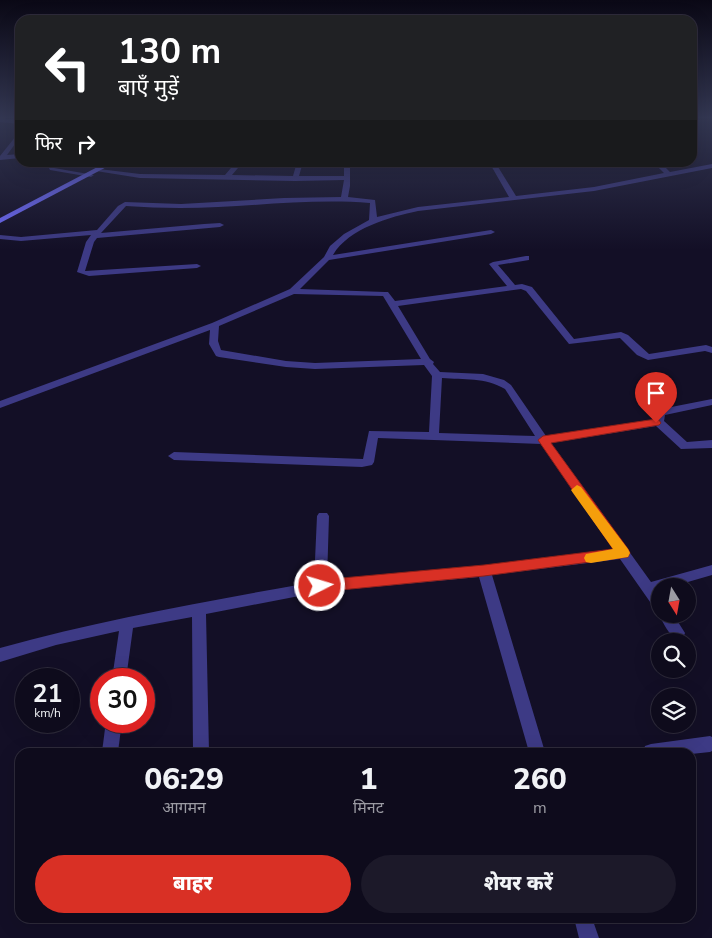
<!DOCTYPE html>
<html lang="hi">
<meta charset="utf-8">
<style>
:root{--surface:#0e0b1c;--page:#1c1929;--text:#f1f3f6;--muted:#9b9ba3;--line:#2e2b3b;--accent:#d93025}
body{margin:0;font-family:"Nunito Sans","Noto Sans Devanagari",sans-serif;background:var(--page);color:var(--text);height:100vh;display:flex;flex-direction:column;font-size:19px;white-space:nowrap}
*{box-sizing:border-box;margin:0}
p{font-size:16px;color:var(--muted)}
.icon{flex:none;width:28px;height:28px;fill:none;stroke:currentColor;stroke-width:2;stroke-linecap:round;stroke-linejoin:round}
.map{position:relative;flex:1;overflow:hidden}
.details{position:absolute;left:15px;top:748px;width:681px;height:175px;display:flex;flex-direction:column;background:var(--surface);border-radius:15px;box-shadow:0 5px 20px #0002,0 0 0 1px var(--line)}
.details>*{flex:none}
.guide{position:absolute;left:15px;top:15px;width:682px;height:152px;border-radius:15px;box-shadow:0 5px 20px #0002,0 0 0 1px var(--line);background:#202124;color:#fff;overflow:hidden}
.needle{width:32px;rotate:169deg}
.controls{position:absolute;left:651px;top:578px;display:grid;gap:10px}
.controls a{display:grid;place-items:center;width:45px;height:45px;border-radius:50%;background:var(--surface);box-shadow:0 5px 20px #0002,0 0 0 1px var(--line);font-size:25px}
.speed{position:absolute;left:15px;top:668px;display:flex;gap:10px;font-size:25px;font-weight:700;text-align:center}
.speed>*{display:grid;place-content:center;width:65px;height:65px;border-radius:50%;background:var(--surface);box-shadow:0 5px 20px #0002,0 0 0 1px var(--line);line-height:1}
.speed small{font-size:12px;font-weight:400}
.speed .limit{border:8px solid #d22;background:#fff;color:#111}
.pin{position:absolute;display:grid;place-items:center;width:42px;height:42px;color:#fff;margin:-51px -21px;border-radius:50% 50% 50% 0;rotate:-45deg;box-shadow:0 0 5px #0007}
.pin .icon{rotate:45deg}
.me{position:absolute;width:55px;margin:-28px;rotate:85deg;stroke-linejoin:round;filter:drop-shadow(0 0 4px #0008)}
.turn{display:flex;align-items:center;gap:18px;height:105px;padding:0 20px;font-size:22px}
.turn .icon{width:65px;height:65px;stroke-width:2.5}
.turn b{display:block;font-size:35px;line-height:42px}
.then{display:flex;align-items:center;height:48px;padding:0 20px;background:#0003;gap:10px;font-size:19px}
.eta{display:flex;justify-content:space-evenly;align-items:center;height:85px;text-align:center}
.eta b{font-size:30px;font-weight:800;line-height:35px}
.primary-button{display:flex;gap:10px;margin-top:auto;padding:10px 20px}
.primary-button a{flex:1;height:58px;border-radius:30px;background:var(--accent);color:#fff;font-size:20px;font-weight:800;line-height:58px;text-align:center}
.primary-button a+a{background:var(--page);color:var(--text)}
.map>svg:first-child{display:block}
.lines{fill:none;stroke-linecap:round;stroke-linejoin:round}
.street{fill:#3d3a85;fill-rule:evenodd}
.secondary{fill:#6f6bff;fill-rule:evenodd}
.route{fill:#d93025;stroke:#8d1f18}
.slow{fill:#f59e0b}
</style>
<div class="map">
<svg width="712" height="938" viewBox="0 0 712 938">
<rect width="100%" height="100%" fill="#130f26"/>
<g class="lines">
<g class="street">
<path d="M0,118L20,120V124L0,122Z"/>
<path d="M20,131V137L7,155L20,154V158L0,160V156Z"/>
<path d="M46,162H52L54,168L94,175L91,177L50,170Z"/>
<path d="M236,162H243L232,175L293,176L297,162H303L299,176H344V162H350V186L348,197L375,200L377,217L418,207L509,197L489,162H495L516,196L594,187L664,173L653,162H660L670,172L712,164V168L594,191L418,211C390,217 349,228 333,255L491,230L495,232L491,234L329,260L300,289L385,292H388L395,301L507,286L489,264L493,262L526,256H529V260L498,265L515,285L522,284L532,287L574,339L621,332L628,335L649,354L706,345L712,347V353L705,351L648,360L637,355L620,338L569,344L526,291L521,289L398,306L430,359L434,362L433,364L440,372L483,374L504,380L511,385L546,436L652,420L656,410L712,399V405L665,415L664,421L687,442L712,440V448L681,449L656,426L551,443L651,582L712,565V575L674,586H660V590L658,591L660,594V611L655,609L620,559L492,575L545,752H529L479,577L320,592L206,614L209,752H193L192,617L133,628L126,679H112L119,631L56,645L0,662V648C104,619 208,601 314,582L317,516L319,513H327L329,516L327,580L484,566L613,549L541,444L378,438L374,462L372,465L362,467L174,460L168,456L174,452L363,459L369,431L429,432L432,376L424,365L315,369L286,367L219,357L216,356L209,344L210,330L0,408V401L212,323L290,289L324,257L330,246L344,234L369,220L370,203C306,198 244,208 180,208C162,208 144,207 126,206L101,233L204,224L220,223L224,225L220,227L97,238L94,242L85,271L197,264L201,266L197,268L89,276L77,272L86,242L91,235L21,241L0,239V235L21,237L97,230L118,206L125,202L181,204L284,198L341,197L344,180L295,181L140,178L96,171L99,169L140,174L225,175ZM294,294L383,296L421,359L315,363L286,361L221,350L218,341L219,326ZM442,378C464,380 485,377 505,389L535,436L439,433Z"/>
<path d="M660,612V614H673L685,633L683,638L678,639C669,636 663,623 659,614Z"/>
<path d="M106,721H122L118,752H102Z"/>
<path d="M710,736L712,737V751L710,752L691,754V752H643L645,746L651,744Z"/>
<path d="M574,918H592L599,938H579Z"/>
</g>
<path class="secondary" d="M107,162H116L0,223V218Z"/>
</g>
<linearGradient id="sky" x2="0" y2="1"><stop stop-color="#0a0815"/><stop offset="0.47" stop-color="#333752"/><stop offset="1" stop-color="#333752" stop-opacity="0"/></linearGradient>
<rect width="712" height="250" fill="url(#sky)"/>
<path class="route" d="M656,419L659,420L661,423L659,425L551,443L628,549L630,553L628,557L484,576L320,592L315,590L313,586L315,582L320,580L484,565L613,549L538,440L543,436Z"/>
<path class="slow" d="M577,485L581,487L628,549L630,553L628,557L591,563L586,562L584,558L586,554L613,549L573,493L571,490Z"/>
</svg>
<div class="controls">
<a><svg class="needle" viewBox="-14 -14 28 28"><path d="M0-13l5 13h-10z" fill="#e53935"/><path d="M0 13l5-13h-10z" fill="#9b9ba3"/></svg></a>
<a><svg class="icon" aria-label="search" viewBox="0 0 24 24"><circle cx="10" cy="10" r="6"/><path d="M15 15l6 6"/></svg></a>
<a><svg class="icon" aria-label="layers" viewBox="0 0 24 24"><path d="M12 4l9 5-9 5-9-5zM3 14l9 5 9-5"/></svg></a>
</div>
<div class="speed"><div>21<small>km/h</small></div><div class="limit">30</div></div>
<div class="pin" style="left:656px;top:423px;background:#d93025"><svg class="icon" aria-label="arrive" viewBox="0 0 24 24"><path d="M6 21V4h12l-3 4 3 4H6"/></svg></div>
<svg class="me" style="left:320px;top:586px" viewBox="-20 -20 40 40"><circle r="17" fill="#d93025" stroke="#fff" stroke-width="3"/><path d="M0-11L8 9 0 5-8 9z" fill="#fff"/></svg>
<div class="guide">
<div class="turn"><svg class="icon" aria-label="left" viewBox="0 0 24 24"><path d="M17 20v-9H6M10 6l-5 5 5 5"/></svg><div><b>130 m</b>बाएँ मुड़ें</div></div>
<div class="then">फिर<svg class="icon" aria-label="right" viewBox="0 0 24 24"><path d="M7 20v-9h11M14 6l5 5-5 5"/></svg></div>
</div>
<section class="details">
<div class="eta">
<div><b>06:29</b><p>आगमन</p></div>
<div><b>1</b><p>मिनट</p></div>
<div><b>260</b><p>m</p></div>
</div>
<div class="primary-button"><a>बाहर</a><a>शेयर करें</a></div>
</section>
</div>
